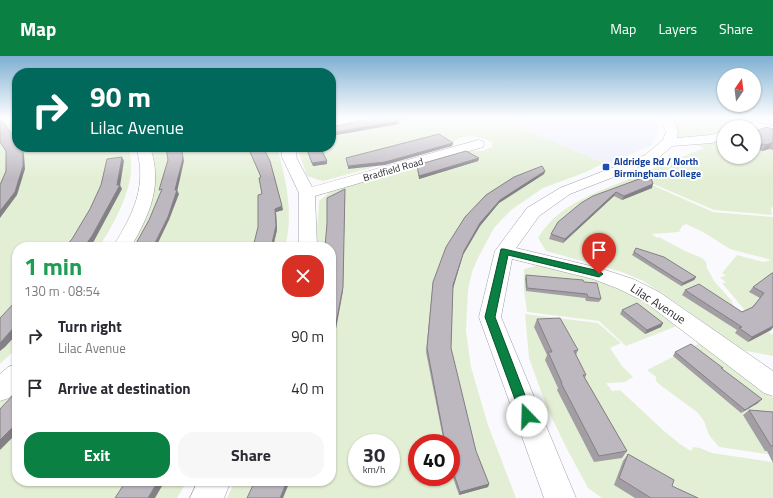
<!DOCTYPE html>
<meta charset="utf-8">
<style>
:root{--surface:#fff;--page:#f7f7f7;--text:#2b2b33;--muted:#7c7c81;--accent:#0b8043}
body{margin:0;font-family:"Titillium Web",sans-serif;background:var(--page);color:var(--text);height:100vh;display:flex;flex-direction:column;font-size:15px;white-space:nowrap}
*{box-sizing:border-box;margin:0}
p{font-size:13px;color:var(--muted)}
.icon{flex:none;width:22px;height:22px;fill:none;stroke:currentColor;stroke-width:2;stroke-linecap:round;stroke-linejoin:round}
.map{position:relative;flex:1;overflow:hidden}
.side{position:absolute;left:12px;top:186px;width:324px;height:244px;display:flex;flex-direction:column;background:var(--surface);border-radius:16px;box-shadow:0 1px 3px #0004}
.side>*{flex:none}
.banner{position:absolute;left:12px;top:12px;width:324px;height:84px;border-radius:16px;box-shadow:0 1px 3px #0004;background:#00695c;color:#fff;overflow:hidden}
.needle{width:26px;rotate:14deg}
.buttons{position:absolute;left:717px;top:12px;display:grid;gap:8px}
.buttons a{display:grid;place-items:center;width:44px;height:44px;border-radius:50%;background:var(--surface);box-shadow:0 1px 3px #0004;font-size:20px}
.speed{position:absolute;left:348px;top:378px;display:flex;gap:8px;font-size:20px;font-weight:700;text-align:center}
.speed>*{display:grid;place-content:center;width:52px;height:52px;border-radius:50%;background:var(--surface);box-shadow:0 1px 3px #0004;line-height:1}
.speed small{font-size:10px;font-weight:400}
.speed .limit{border:6px solid #d22;background:#fff;color:#111}
.pin{position:absolute;display:grid;place-items:center;width:34px;height:34px;color:#fff;margin:-41px -17px;border-radius:50% 50% 50% 0;rotate:-45deg;box-shadow:0 0 4px #0007}
.pin .icon{rotate:45deg}
.me{position:absolute;width:44px;margin:-22px;rotate:339deg;stroke-linejoin:round;filter:drop-shadow(0 0 3px #0008)}
.turn{display:flex;align-items:center;gap:14px;height:84px;padding:0 12px;font-size:18px}
.turn .icon{width:52px;height:52px;stroke-width:2.5}
.turn b{display:block;font-size:28px;line-height:34px}
.round{display:grid;place-items:center;flex:none;width:42px;height:42px;border-radius:16px;background:var(--page)}
.headline{display:flex;align-items:center;justify-content:space-between;height:68px;padding:0 12px}
h1{font-size:24px;font-weight:700;line-height:30px;color:#1e9e55}
.cta{display:flex;gap:8px;margin-top:auto;padding:8px 12px}
.cta a{flex:1;height:46px;border-radius:16px;background:var(--accent);color:#fff;font-size:16px;font-weight:700;line-height:46px;text-align:center}
.cta a+a{background:var(--page);color:var(--text)}
ul{padding:0;list-style:none}
li{display:flex;align-items:center;gap:12px;height:52px;padding:0 12px}
li div{flex:1}
li b{display:block;font-size:15px}
li em{font-style:normal}
header{display:flex;align-items:center;gap:24px;box-sizing:border-box;height:56px;padding:0 20px;background:var(--accent);color:#fff}
header strong{font-size:19px}
nav{display:flex;gap:22px;margin-inline-start:auto;font-size:14px}
.map>svg:first-child{display:block}
.built{fill:#ececfc}
.green{fill:#e3efd4;fill-rule:evenodd}
.lines{fill:none;stroke-linecap:round;stroke-linejoin:round}
.minor-casing{stroke:#9e9ea7;stroke-width:1}
.minor{fill:#fff;fill-rule:evenodd}
.wall{fill:#a39ea4}
.shaded-wall{fill:#848186}
.building{fill:#bdb8bf;stroke:#848186}
.route{fill:#0b8043;stroke:#07532c}
.transit-dot{fill:#1a4fb4;stroke:#fff;stroke-width:1.5}
.labels{text-anchor:middle;stroke-width:4;stroke-linejoin:round;paint-order:stroke}
.far-transit-label{font-size:10px;font-weight:bold;fill:#164399;stroke:#fff;text-anchor:start}
.far-street-label{font-size:10px;fill:#2c2b2f;stroke:#fff}
.street-label{font-size:12px;fill:#2c2b2f;stroke:#fff}
</style>
<header>
<strong>Map</strong>
<nav><a>Map</a><a>Layers</a><a>Share</a></nav>
</header>
<div class="map">
<svg width="773" height="442" viewBox="0 0 773 442">
<rect width="100%" height="100%" fill="#fafafe"/>
<path class="built" d="M498,61H654L659,72L652,89L614,106L604,107Z"/>
<g class="green">
<path d="M0,61H17V91H128C140,122 116,165 99,191H17V292L0,308Z"/>
<path d="M389,61H497L604,107L586,116L543,132L511,154L494,172L478,202L472,216L468,234L466,275L471,311L488,369L516,442H227L235,425H331V191H316L319,145L331,135L467,95H482L492,91V86C480,81 465,76 454,86V89L323,125L307,120L297,91H331V72ZM357,387H391V421H357ZM417,387H451V421H417Z"/>
<path d="M674,61H744L746,67L738,71H724V76L687,83L678,82L676,63Z"/>
<path d="M754,76L773,77V151L771,152L772,159L714,154L635,120L704,92L695,88L724,83V101H754Z"/>
<path d="M151,91H277C286,123 294,158 285,191H128L155,110Z"/>
<path d="M634,121L713,156L773,161V273L748,258L722,227H726L720,221L726,220L722,217L737,199L763,206L771,204L730,193L703,176L686,168L682,170L679,176L652,178L657,182L659,181L685,195L702,202L706,206L707,212L714,225L731,244L736,254L773,279V300L741,294L685,253L643,225L622,216L546,195L538,182C559,147 598,136 634,121Z"/>
<path d="M542,208L619,230L642,242L677,270L626,290L599,265L527,256L524,234V213Z"/>
<path d="M525,258L598,267L621,287L610,292L622,310L633,321L625,326L606,327L612,335L620,334L664,375L680,388L691,395L693,391L700,392L712,397L773,406V442H602L588,432L567,393L547,352L529,302Z"/>
<path d="M700,287L773,342V399L719,391L709,379L704,365L697,356L660,329L656,325V321L647,314Z"/>
<path d="M17,327V425H187L177,442H0V345Z"/>
</g>
<g class="lines">
<g class="minor-casing">
<g id="minor">
<path d="M355,61H380L378,63L374,64L331,73V65Z"/>
<path d="M661,61H673L678,76L677,82L711,79L724,75V83L712,87L672,90L655,105L570,138L539,160L516,192L599,212L633,223L659,236L773,315V340L764,337L645,246L619,233L593,223L512,203L501,261L576,442H544L479,261L495,195L527,152L560,132L645,99L663,84L666,76Z"/>
<path d="M755,66L773,70V78L750,71L751,67Z"/>
<path d="M478,84L483,85L484,88L483,91L315,140L317,191H299V137L282,101V91H296V101L312,131Z"/>
<path d="M136,91H150C163,129 150,158 131,191H113C133,158 148,130 136,91Z"/>
<path d="M17,308V334L9,342L0,345V318L8,311Z"/>
<path d="M198,425H231L224,442H190Z"/>
</g>
</g>
<use href="#minor" class="minor"/>
</g>
<g class="wall">
<path d="M773,73V94L769,93L762,95L759,94L754,96V76Z"/>
<path d="M724,88V97L718,95L721,89Z"/>
<path d="M247,91H263L282,150L283,154L276,156L277,174L273,191H253L258,171L262,138L261,121Z"/>
<path d="M306,91H320L327,108L313,110Z"/>
<path d="M479,102L478,105L419,123L417,112V109Z"/>
<path d="M545,115L544,118L499,147L480,170L463,199L453,231L451,292L476,395L489,428L488,431L459,439L451,416V387H444L426,296L433,226L465,161Z"/>
<path d="M650,119L652,132L622,144L614,140L563,187L549,183L551,178L558,166Z"/>
<path d="M636,192L696,221L694,224L681,230L632,199Z"/>
<path d="M773,217V271L771,274L748,286L735,277L737,274L682,239L685,234L742,256L752,251L760,242L749,236L753,231Z"/>
<path d="M526,219L584,226L601,243L599,246L586,245L585,242L526,235L525,223Z"/>
<path d="M622,254L663,267L661,271L645,278L620,258Z"/>
<path d="M537,263L578,294L576,299L586,319L585,322L627,395L622,402L594,406L557,334L558,332L545,304L547,299L534,271Z"/>
<path d="M675,296L722,313L758,347L741,357L673,300Z"/>
<path d="M749,354L773,356V407L767,395H765L743,359Z"/>
<path d="M628,398L672,430L698,442H635L614,429L623,405Z"/>
</g>
<g class="shaded-wall">
<path d="M331,61H346L331,63Z"/>
<path d="M399,61H415L399,64Z"/>
<path d="M399,65V68L331,80V77Z"/>
<path d="M453,87L452,90L385,109L348,113V110Z"/>
<path d="M772,87L769,93L762,95L766,89Z"/>
<path d="M763,88L759,94L754,96V91Z"/>
<path d="M21,91L24,99L25,113L17,139L0,162V155Z"/>
<path d="M181,91L184,105L177,136V134L179,138L169,164L156,191H153Z"/>
<path d="M122,101L124,105L120,130V129L122,133L94,185L90,191H84L117,129Z"/>
<path d="M479,102L478,105L419,123V120Z"/>
<path d="M327,105V108L313,110L312,107Z"/>
<path d="M545,115L544,118L499,147L480,170L463,199L453,233V229L464,195L480,167L500,144Z"/>
<path d="M653,128L652,132L622,144L624,140Z"/>
<path d="M345,133L343,235L331,300V293Z"/>
<path d="M616,136L614,140L563,187L565,183Z"/>
<path d="M282,150L283,154L276,156L277,174L273,191H271L275,153Z"/>
<path d="M696,221L694,224L681,230L683,227Z"/>
<path d="M663,267L661,271L645,278L647,274Z"/>
<path d="M17,268V278L5,291L0,295V287Z"/>
<path d="M773,270V271L771,274L748,286L752,281Z"/>
<path d="M762,343L758,347L741,357L745,354Z"/>
<path d="M17,367V377L0,394V384Z"/>
<path d="M158,425H165L155,442H148Z"/>
<path d="M287,425H290L283,442H280Z"/>
<path d="M489,428L488,431L459,439L460,436Z"/>
</g>
<g class="building">
<path d="M379,61H399V65L331,77V71Z"/>
<path d="M0,63L17,84V91H20L23,96V110L15,136L0,155V129L6,115V95L0,86Z"/>
<path d="M766,71L773,73V87H772L766,89L763,88L754,91V78L756,77L754,76Z"/>
<path d="M439,78L453,87L385,106L348,110L346,102Z"/>
<path d="M166,91H181L183,102L175,134H177L168,161L153,191H134L149,164L162,133L159,134L168,104Z"/>
<path d="M248,91H263L270,105L282,150L275,153L276,170L271,191H253L258,171V139L262,138L259,122L261,121Z"/>
<path d="M306,91H320L327,105L312,107Z"/>
<path d="M466,95L479,102L419,120L417,109Z"/>
<path d="M122,101L117,129H120L92,180L84,191H65L72,183L90,153L101,129L107,103Z"/>
<path d="M542,110L545,115L500,144L480,167L464,195L453,229L451,292L476,395L489,428L460,436L451,410V387H445L427,292L433,226L446,191L465,161L486,139L514,121Z"/>
<path d="M650,119L653,128L624,140L616,136L565,183L551,178L558,166L581,147L593,140Z"/>
<path d="M345,133L343,231L331,293V191H325L327,167V142Z"/>
<path d="M636,192L664,201L696,221L683,227L634,196Z"/>
<path d="M772,217H773V270L752,281L739,272L742,271L685,234L699,228L742,256L753,251L764,237L753,231Z"/>
<path d="M526,219L583,224L584,226L597,227L601,243L588,241L587,238L527,232Z"/>
<path d="M17,244V268L0,287V262Z"/>
<path d="M637,247L663,267L647,274L622,254Z"/>
<path d="M560,262L578,294L574,295L586,319H583L627,395L599,400L561,327H562L548,296H552L537,263Z"/>
<path d="M691,288L723,312H721L762,343L745,354L675,296Z"/>
<path d="M17,335V367L0,384V353Z"/>
<path d="M749,354L773,356V390H771Z"/>
<path d="M628,398L674,424L672,430L698,442H651L619,422Z"/>
<path d="M126,425H158L148,442H115Z"/>
<path d="M255,425H287L280,442H247Z"/>
</g>
<linearGradient id="sky" x2="0" y2="1"><stop stop-color="#7eafd1"/><stop offset="0.5" stop-color="#fdfdff"/><stop offset="1" stop-color="#fdfdff" stop-opacity="0"/></linearGradient>
<rect width="773" height="123" fill="url(#sky)"/>
<path class="route" d="M501,193H504L599,215L603,218L599,221L508,199L495,261L533,360L531,363L527,365L523,363L521,360L485,261Z"/>
<rect class="transit-dot" x="602" y="107" width="8" height="8" rx="2"/>
<g class="labels">
<g class="far-transit-label">
<text x="614" y="109">Aldridge Rd / North<tspan x="614" dy="12">Birmingham College</tspan></text>
</g>
<g class="far-street-label">
<text transform="translate(393 113) rotate(-16)" y="4">Bradfield Road</text>
</g>
<g class="street-label">
<text transform="translate(658 248) rotate(33)" y="4">Lilac Avenue</text>
</g>
</g>
</svg>
<div class="buttons">
<a><svg class="needle" viewBox="-14 -14 28 28"><path d="M0-13l5 13h-10z" fill="#e53935"/><path d="M0 13l5-13h-10z" fill="#7c7c81"/></svg></a>
<a><svg class="icon" aria-label="search" viewBox="0 0 24 24"><circle cx="10" cy="10" r="6"/><path d="M15 15l6 6"/></svg></a>
</div>
<div class="speed"><div>30<small>km/h</small></div><div class="limit">40</div></div>
<div class="pin" style="left:599px;top:218px;background:#d93025"><svg class="icon" aria-label="arrive" viewBox="0 0 24 24"><path d="M6 21V4h12l-3 4 3 4H6"/></svg></div>
<svg class="me" style="left:527px;top:360px" viewBox="-20 -20 40 40"><circle r="19" fill="#fff"/><path d="M0-13L10 11 0 6-10 11z" fill="#0b8043"/></svg>
<div class="banner">
<div class="turn"><svg class="icon" aria-label="right" viewBox="0 0 24 24"><path d="M7 20v-9h11M14 6l5 5-5 5"/></svg><div><b>90 m</b>Lilac Avenue</div></div>
</div>
<section class="side">
<div class="headline"><div><h1>1 min</h1><p>130 m · 08:54</p></div><a class="round" style="background:#d93025;color:#fff"><svg class="icon" aria-label="close" viewBox="0 0 24 24"><path d="M6 6l12 12M18 6L6 18"/></svg></a></div>
<ul>
<li><svg class="icon" aria-label="right" viewBox="0 0 24 24"><path d="M7 20v-9h11M14 6l5 5-5 5"/></svg><div><b>Turn right</b><p>Lilac Avenue</p></div><em>90 m</em></li>
<li><svg class="icon" aria-label="arrive" viewBox="0 0 24 24"><path d="M6 21V4h12l-3 4 3 4H6"/></svg><div><b>Arrive at destination</b></div><em>40 m</em></li>
</ul>
<div class="cta"><a>Exit</a><a>Share</a></div>
</section>
</div>
